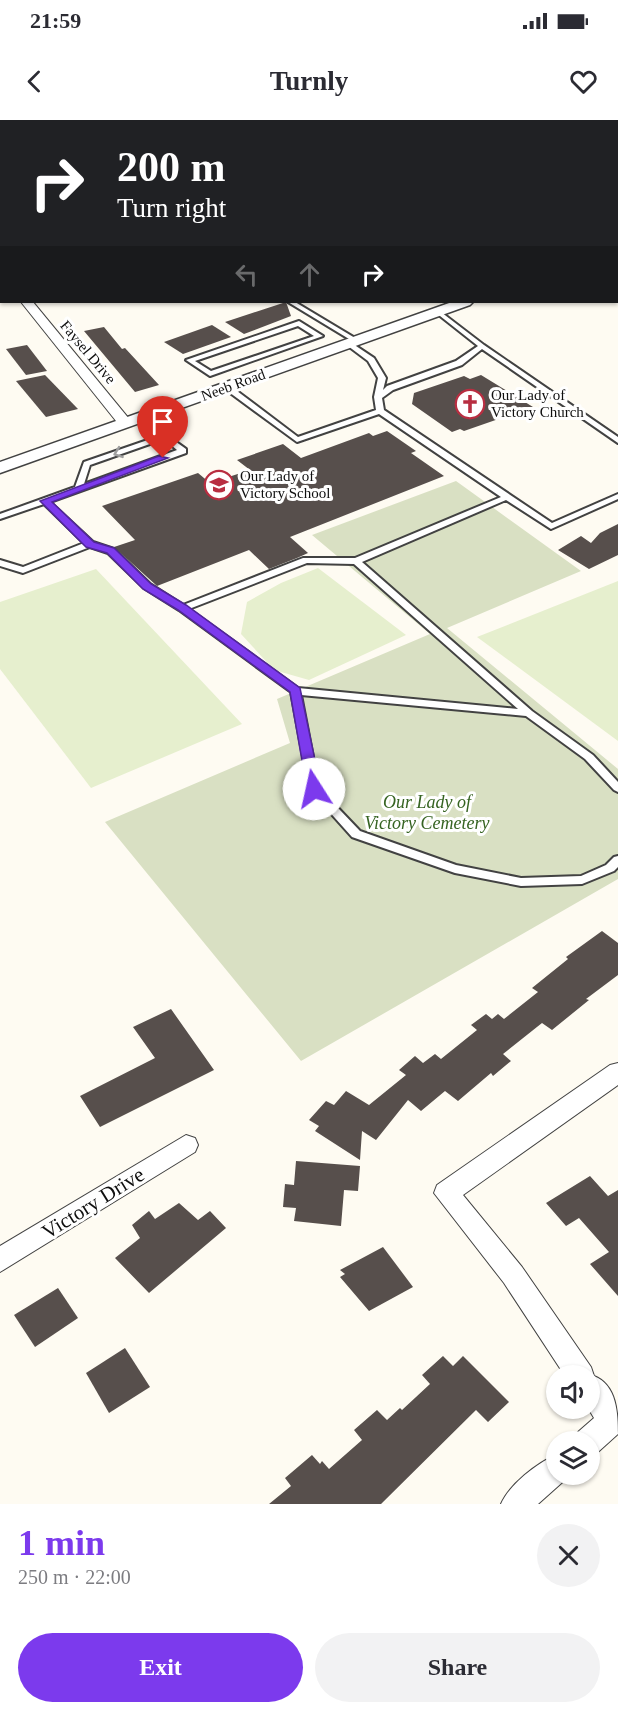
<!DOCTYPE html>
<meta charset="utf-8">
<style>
:root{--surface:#fff;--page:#f2f2f3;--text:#2b2b33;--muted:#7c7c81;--accent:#7c3aed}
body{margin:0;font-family:"Times New Roman",serif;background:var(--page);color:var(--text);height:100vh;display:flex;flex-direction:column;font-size:22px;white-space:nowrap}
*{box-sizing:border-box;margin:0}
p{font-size:20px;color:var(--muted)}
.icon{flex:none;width:33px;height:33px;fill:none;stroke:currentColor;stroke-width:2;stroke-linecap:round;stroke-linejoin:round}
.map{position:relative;height:1384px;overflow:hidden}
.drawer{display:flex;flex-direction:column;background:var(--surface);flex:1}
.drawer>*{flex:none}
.hud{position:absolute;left:0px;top:0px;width:618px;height:183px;box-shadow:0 2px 4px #0004;background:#202124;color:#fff;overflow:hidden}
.controls{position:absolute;left:546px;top:1245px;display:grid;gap:12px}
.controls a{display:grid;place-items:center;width:54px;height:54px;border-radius:50%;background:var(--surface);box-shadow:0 2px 4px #0004;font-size:30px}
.pin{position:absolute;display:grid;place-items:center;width:51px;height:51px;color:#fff;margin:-62px -26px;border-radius:50% 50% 50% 0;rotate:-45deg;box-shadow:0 0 6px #0007}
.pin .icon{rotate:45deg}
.me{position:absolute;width:66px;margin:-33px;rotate:350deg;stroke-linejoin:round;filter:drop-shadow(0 0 4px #0008)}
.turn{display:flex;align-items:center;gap:21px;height:126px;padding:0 18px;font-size:27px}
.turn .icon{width:78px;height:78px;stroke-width:2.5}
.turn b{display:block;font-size:42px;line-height:51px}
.lanes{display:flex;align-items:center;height:57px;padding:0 18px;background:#0003;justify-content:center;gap:30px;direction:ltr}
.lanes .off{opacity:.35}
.round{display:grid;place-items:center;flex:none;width:63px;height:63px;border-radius:32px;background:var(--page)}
.head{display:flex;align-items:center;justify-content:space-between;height:102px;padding:0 18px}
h1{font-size:36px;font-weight:800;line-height:45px;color:var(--accent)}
.cta{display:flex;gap:12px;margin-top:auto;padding:12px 18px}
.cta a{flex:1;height:69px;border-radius:36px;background:var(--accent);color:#fff;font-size:24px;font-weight:800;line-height:69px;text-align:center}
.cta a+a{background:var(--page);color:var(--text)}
.status{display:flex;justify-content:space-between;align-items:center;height:42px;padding:0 30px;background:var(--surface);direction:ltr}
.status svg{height:16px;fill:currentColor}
header{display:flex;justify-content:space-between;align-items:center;height:78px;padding:0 18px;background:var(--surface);font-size:27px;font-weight:800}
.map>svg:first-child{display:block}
.cemetery{fill:#d9e0c3}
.pitch{fill:#e6efce}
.building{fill:#574f4c}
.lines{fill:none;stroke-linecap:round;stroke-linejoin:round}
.service-casing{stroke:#424242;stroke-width:4}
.minor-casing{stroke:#424242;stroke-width:2}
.tertiary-casing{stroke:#424242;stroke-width:3}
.service{fill:#fff;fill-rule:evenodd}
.minor{fill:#fff;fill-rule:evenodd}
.tertiary{fill:#fff;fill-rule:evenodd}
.oneway{stroke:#9f9f9f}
.route{fill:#7c3aed;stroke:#51269a;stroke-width:1.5}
.labels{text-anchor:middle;stroke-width:6;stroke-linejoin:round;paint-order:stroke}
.far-street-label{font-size:15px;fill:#0f0f0f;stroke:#fff}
.far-poi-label{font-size:15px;fill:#0f0f0f;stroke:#fff;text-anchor:start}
.park-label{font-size:18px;font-style:italic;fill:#366422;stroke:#fff}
.near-street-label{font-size:21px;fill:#0f0f0f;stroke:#fff}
</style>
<div class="status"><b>21:59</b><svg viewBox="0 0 49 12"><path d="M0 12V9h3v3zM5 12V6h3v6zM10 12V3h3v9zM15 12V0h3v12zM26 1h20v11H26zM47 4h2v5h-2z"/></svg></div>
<header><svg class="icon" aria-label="back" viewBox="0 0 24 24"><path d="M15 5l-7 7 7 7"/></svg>Turnly<svg class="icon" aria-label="heart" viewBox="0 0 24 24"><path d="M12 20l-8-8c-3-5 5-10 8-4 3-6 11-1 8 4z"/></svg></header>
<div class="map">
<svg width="618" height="1384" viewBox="0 0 618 1384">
<rect width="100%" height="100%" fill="#fefbf2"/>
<path class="cemetery" d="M456,361L581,451L447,508L618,649V759L301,941L105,702L290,623L277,579L430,514L312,415Z"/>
<g class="pitch">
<path d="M318,448L406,515L309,560L274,550L241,514L247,482L281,463Z"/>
<path d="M96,449L242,604L91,668L0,549V482Z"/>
<path d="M618,461V621L477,517Z"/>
</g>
<g class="building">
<path d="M286,182L291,196L244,214L225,202Z"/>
<path d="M212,205L231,217L183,234L164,222Z"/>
<path d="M104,207L122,229L125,228L159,265L135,272L84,211Z"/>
<path d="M27,225L47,251L26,255L6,229Z"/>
<path d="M45,255L78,289L46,297L16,261Z"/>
<path d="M481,255L533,287L464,311L460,309L452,312L412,284L414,273L464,256L470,259Z"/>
<path d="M387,311L416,331L411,333L444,356L290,417L308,433L297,438L269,449L249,430L157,466L114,427L135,420L102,386L198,353L210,363L250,350L237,340L283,324L301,338L369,313L373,316Z"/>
<path d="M618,404V435L589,449L558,430L581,416L591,423L600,413Z"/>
<path d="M602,811L618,823V855L586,879L589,880L552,910L542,903L503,934L511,941L493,956L491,953L458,981L445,971L421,991L408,980L376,1020L362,1011L360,1040L315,1011L319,1006L309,1000L326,981L334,985L346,971L369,985L406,955L399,950L415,936L423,943L435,934L441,939L477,910L471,905L486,894L492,899L498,894L504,899L538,872L532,868L568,839L566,837Z"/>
<path d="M171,889L214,950L100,1007L80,976L155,938L133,907Z"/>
<path d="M296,1041L360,1046L358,1071L344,1070L341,1106L294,1101L296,1088L283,1087L285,1064L294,1065Z"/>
<path d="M590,1056L608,1076L618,1070V1176L590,1144L609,1132L579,1098L566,1106L546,1083Z"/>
<path d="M179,1083L198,1100L210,1091L226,1108L149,1173L115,1138L140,1118L132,1105L149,1091L155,1099Z"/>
<path d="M383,1127L413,1167L369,1191L340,1157L345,1154L340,1150Z"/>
<path d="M58,1168L78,1198L35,1227L14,1195Z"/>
<path d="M125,1228L150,1267L109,1293L86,1253Z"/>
<path d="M443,1236L453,1246L463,1236L509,1282L488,1302L476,1290L381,1384H269L291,1366L285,1358L312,1335L320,1344L322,1341L329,1349L362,1320L354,1310L377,1290L387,1300L400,1288L402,1290L430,1264L422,1255Z"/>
</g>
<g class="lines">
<g class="service-casing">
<g id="service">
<rect x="616" y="71" width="2" height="4"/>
<path d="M288,182H295L360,221L354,222Z"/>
<path d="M437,189L484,225L618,317V323L482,229L462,245L393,270L382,278L384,290L552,403L618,374V379L551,409L506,380L362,442L532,591L593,635L618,662V672L614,670L585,639L526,596L301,575L319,668L360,711L456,745L521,758L581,756L606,745L614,737L618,736V747L614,751L582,764L521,766L455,753L352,717L309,669L291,572L179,490L144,468L108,433L90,427L23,453L0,446V440L23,447L84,423L44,384L0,399V394L75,367L84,342L165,314L186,329V333L50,382L93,422L114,429L150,464L183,485L303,438H355L501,377L379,294L297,322L222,267L229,265L298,317L376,290L374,277L378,258L368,241L344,223L350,222L374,238L386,258L383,270L387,266L456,241L478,226L435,192L434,191ZM164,319L177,330L84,364L90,345ZM307,443L354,444L518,589L298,568L189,489Z"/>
<path d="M299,201L323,216L210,256L186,240ZM298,206L314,216L211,251L195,241Z"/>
</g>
</g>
<g class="minor-casing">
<g id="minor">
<rect x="0" y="108" width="2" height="11"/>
<path d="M616,130H618V138L616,137Z"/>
<path d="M21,182H33L130,300V306H120Z"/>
<path d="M618,943V965L463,1075L522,1147L591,1247L594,1256C617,1265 618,1294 618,1314L598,1332L590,1335V1322H574L578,1312L594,1298L588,1288L590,1256H565L504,1163L434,1073L437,1065L610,945Z"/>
<path d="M186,1015L195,1018L198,1025L195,1032L0,1152V1126Z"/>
<path d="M556,1335V1354H568L566,1359L538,1384H501C509,1365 537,1343 556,1335Z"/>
</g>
</g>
<g class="tertiary-casing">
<g id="tertiary">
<path d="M563,0H582L583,2H564Z"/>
<rect x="616" y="6" width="2" height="8"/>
<rect x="616" y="123" width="2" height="8"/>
<path d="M452,182H473L470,185L0,353V342Z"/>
</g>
</g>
<use href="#service" class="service"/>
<use href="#minor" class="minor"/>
<use href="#tertiary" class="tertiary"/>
</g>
<defs><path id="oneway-chevron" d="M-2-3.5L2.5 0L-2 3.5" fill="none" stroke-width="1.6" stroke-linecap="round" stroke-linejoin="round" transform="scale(1.5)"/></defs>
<use class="oneway" href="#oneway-chevron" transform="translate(118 333) rotate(160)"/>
<path class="route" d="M159,336L168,338L52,382L94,422L114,428L151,464L186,485L300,568L321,669L319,672L314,673L307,669L290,572L178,490L143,469L107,433L86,427L40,381Z"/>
<defs>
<g id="church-ring" transform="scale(1.5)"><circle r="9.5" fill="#fff" stroke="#b82e41" stroke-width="1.5"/><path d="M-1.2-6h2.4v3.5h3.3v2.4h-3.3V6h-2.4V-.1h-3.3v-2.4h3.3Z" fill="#b82e41"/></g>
<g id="school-ring" transform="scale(1.5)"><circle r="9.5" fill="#fff" stroke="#b82e41" stroke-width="1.5"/><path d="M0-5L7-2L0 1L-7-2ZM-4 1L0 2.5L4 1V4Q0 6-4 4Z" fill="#b82e41"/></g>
</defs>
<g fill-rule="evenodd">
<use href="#church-ring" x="470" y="284"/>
<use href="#school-ring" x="219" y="365"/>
</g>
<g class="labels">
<g class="far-street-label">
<text transform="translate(88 232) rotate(50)" y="5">Faysel Drive</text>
<text transform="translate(233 265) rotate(-20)" y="5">Neeb Road</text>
</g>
<g class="far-poi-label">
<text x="491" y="280">Our Lady of<tspan x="491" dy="17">Victory Church</tspan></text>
<text x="240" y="361">Our Lady of<tspan x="240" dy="17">Victory School</tspan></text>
</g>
<g class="park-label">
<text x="427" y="688">Our Lady of<tspan x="427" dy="21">Victory Cemetery</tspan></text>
</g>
<g class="near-street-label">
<text transform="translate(93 1083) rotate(-32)" y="7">Victory Drive</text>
</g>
</g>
</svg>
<div class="controls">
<a><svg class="icon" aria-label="sound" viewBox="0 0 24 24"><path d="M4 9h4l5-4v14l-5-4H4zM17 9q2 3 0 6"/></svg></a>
<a><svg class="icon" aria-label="layers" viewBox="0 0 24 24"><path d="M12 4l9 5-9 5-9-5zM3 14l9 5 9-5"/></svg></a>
</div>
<div class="pin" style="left:163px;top:338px;background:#d93025"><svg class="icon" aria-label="arrive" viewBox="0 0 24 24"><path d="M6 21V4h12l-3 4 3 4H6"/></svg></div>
<svg class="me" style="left:314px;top:669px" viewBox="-20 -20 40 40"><circle r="19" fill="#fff"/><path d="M0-13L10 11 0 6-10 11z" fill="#7c3aed"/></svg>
<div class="hud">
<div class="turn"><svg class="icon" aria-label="right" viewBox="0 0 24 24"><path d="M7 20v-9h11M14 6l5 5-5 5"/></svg><div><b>200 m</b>Turn right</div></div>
<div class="lanes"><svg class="icon off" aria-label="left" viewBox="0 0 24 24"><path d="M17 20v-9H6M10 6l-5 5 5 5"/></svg><svg class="icon off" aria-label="ahead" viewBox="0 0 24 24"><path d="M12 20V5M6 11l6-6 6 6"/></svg><svg class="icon" aria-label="right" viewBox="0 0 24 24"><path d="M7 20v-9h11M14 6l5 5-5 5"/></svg></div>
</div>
</div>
<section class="drawer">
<div class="head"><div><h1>1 min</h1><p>250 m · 22:00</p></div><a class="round"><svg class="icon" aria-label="close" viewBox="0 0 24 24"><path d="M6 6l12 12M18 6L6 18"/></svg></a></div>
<div class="cta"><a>Exit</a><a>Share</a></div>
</section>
